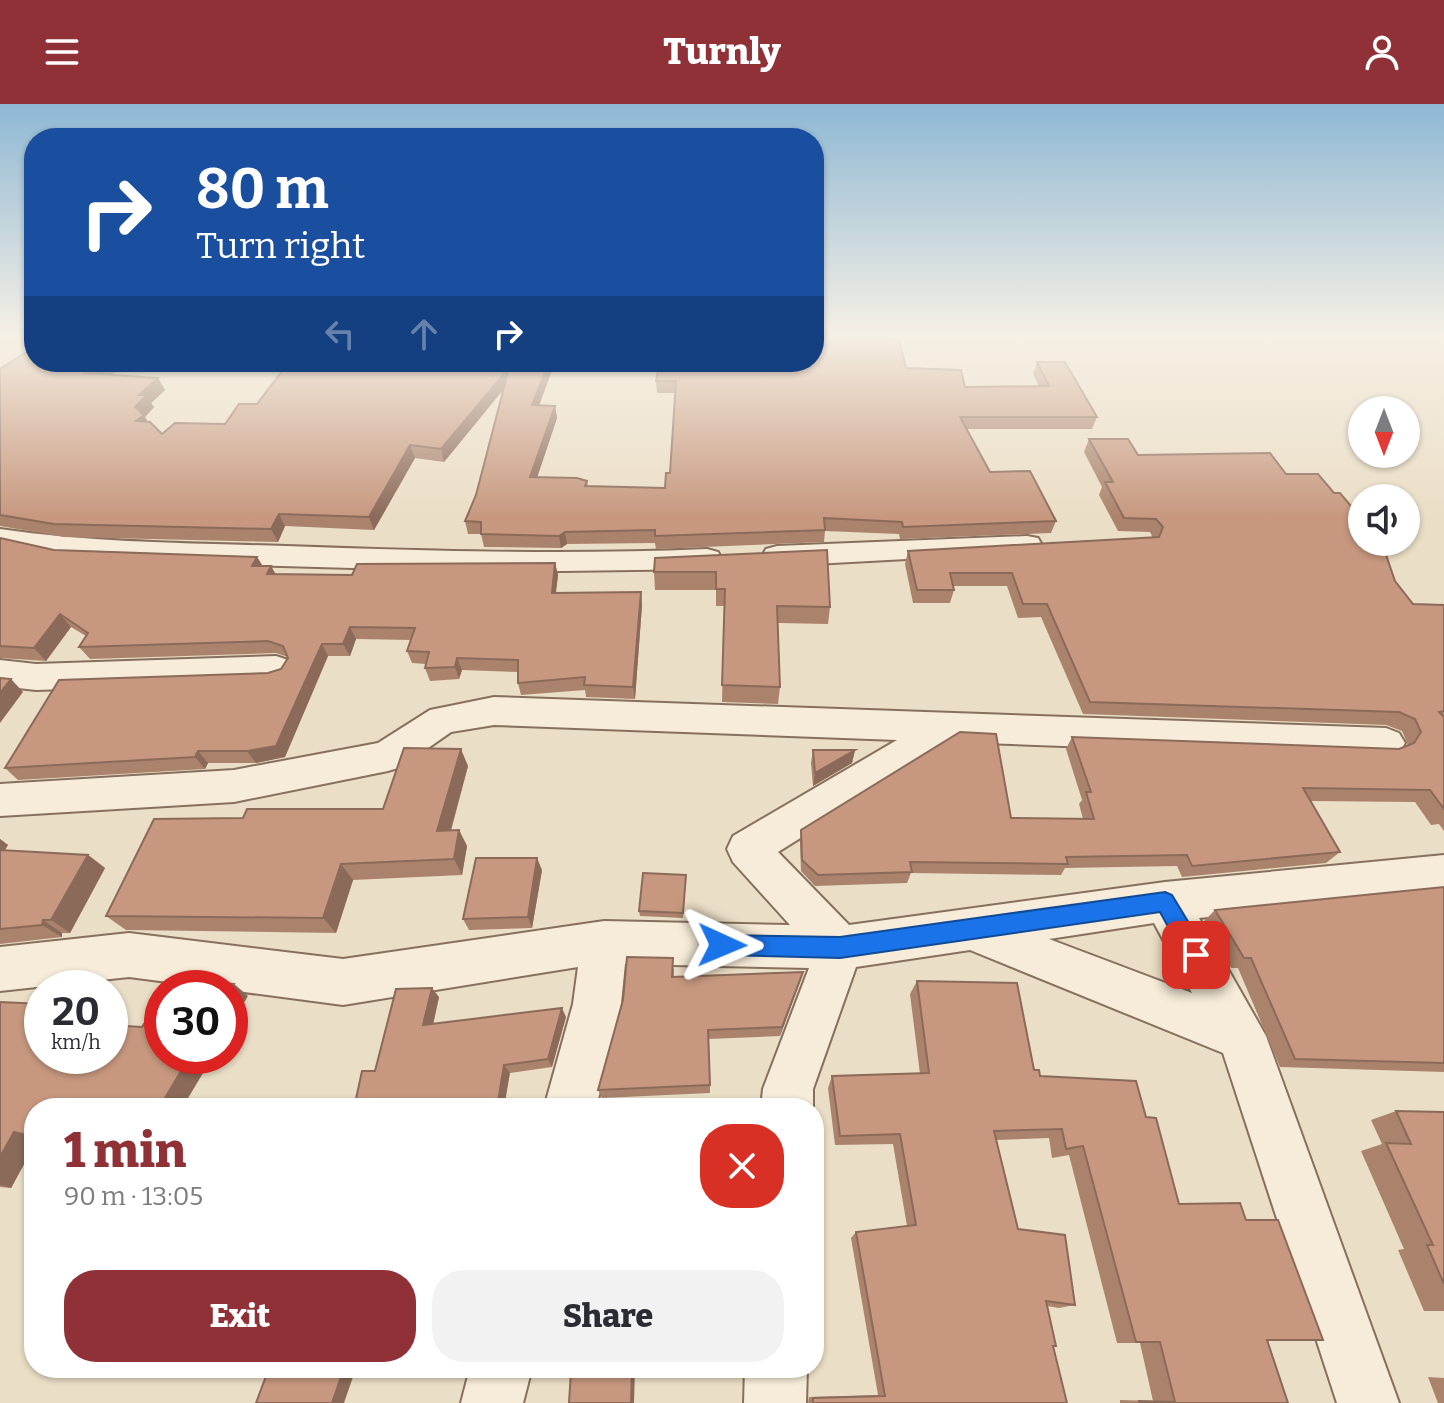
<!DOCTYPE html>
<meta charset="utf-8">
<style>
:root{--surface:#fff;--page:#f2f2f3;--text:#2b2b33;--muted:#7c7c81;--accent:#903138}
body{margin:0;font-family:Bitter,serif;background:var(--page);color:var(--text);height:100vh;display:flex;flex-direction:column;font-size:30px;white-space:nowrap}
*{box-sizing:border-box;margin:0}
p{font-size:26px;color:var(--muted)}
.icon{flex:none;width:44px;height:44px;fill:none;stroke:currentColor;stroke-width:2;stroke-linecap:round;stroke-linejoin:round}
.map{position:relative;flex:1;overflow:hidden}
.details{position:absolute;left:24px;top:994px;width:800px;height:280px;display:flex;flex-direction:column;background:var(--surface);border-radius:32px;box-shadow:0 2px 6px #0004}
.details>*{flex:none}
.guide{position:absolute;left:24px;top:24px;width:800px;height:244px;border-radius:32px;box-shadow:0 2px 6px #0004;background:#1a4fa0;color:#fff;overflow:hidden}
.needle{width:52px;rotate:180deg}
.controls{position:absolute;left:1348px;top:292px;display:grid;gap:16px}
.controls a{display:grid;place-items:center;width:72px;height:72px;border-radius:50%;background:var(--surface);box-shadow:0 2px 6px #0004;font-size:40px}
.speed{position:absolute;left:24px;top:866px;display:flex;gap:16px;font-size:40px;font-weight:700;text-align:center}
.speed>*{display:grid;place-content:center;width:104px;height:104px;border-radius:50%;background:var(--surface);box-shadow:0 2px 6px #0004;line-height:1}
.speed small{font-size:20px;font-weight:400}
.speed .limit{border:12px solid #d22;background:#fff;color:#111}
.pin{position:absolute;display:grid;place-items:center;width:68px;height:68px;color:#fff;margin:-34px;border-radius:16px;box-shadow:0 4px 12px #0006}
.me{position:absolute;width:88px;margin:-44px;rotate:91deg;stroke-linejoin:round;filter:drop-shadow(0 0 6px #0008)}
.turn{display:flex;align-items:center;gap:28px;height:168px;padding:0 40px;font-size:36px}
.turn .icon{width:104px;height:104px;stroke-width:2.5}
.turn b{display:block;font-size:56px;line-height:68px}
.lanes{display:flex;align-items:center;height:76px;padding:0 40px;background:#0003;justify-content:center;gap:40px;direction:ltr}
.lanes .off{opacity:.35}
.round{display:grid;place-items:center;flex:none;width:84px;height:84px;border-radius:32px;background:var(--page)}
.summary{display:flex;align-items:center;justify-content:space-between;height:136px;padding:0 40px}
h1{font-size:48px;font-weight:800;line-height:60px;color:var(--accent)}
.primary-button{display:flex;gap:16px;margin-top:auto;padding:16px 40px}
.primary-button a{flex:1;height:92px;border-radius:32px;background:var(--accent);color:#fff;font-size:32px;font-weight:800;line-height:92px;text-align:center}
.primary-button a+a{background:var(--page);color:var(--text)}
header{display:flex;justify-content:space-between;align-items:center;height:104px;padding:0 40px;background:var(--accent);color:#fff;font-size:36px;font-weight:800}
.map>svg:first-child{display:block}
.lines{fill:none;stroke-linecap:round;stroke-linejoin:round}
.minor-casing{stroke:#86705d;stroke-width:4}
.minor{fill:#f7ecd9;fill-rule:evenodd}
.wall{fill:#ab836d}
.shaded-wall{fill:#8b6a59}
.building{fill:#c7987f;stroke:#8b6a59;stroke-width:2}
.route{fill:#1a73e8;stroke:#114b97;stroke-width:2}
</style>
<header><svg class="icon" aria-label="menu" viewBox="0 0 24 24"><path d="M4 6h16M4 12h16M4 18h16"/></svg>Turnly<svg class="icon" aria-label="person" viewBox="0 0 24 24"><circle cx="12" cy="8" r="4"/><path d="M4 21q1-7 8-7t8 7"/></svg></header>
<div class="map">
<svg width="1444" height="1299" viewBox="0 0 1444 1299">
<rect width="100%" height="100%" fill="#ebdec6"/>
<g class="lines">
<g class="minor-casing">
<g id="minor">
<path d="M0,425C95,439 190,439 286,442C426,447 567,451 707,445L718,448L722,455L718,462L707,465L496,468L177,459L71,453L0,443Z"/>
<path d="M1027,432L1038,434L1042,441L1038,448L777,462L766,459L762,452L766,445L777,442Z"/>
<path d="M276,552L288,556L293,565L288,574L276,578L36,586L0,582V556L36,560Z"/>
<path d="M494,593L1386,624L1399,629L1405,639L1399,649L1386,654L954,638L778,748L849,821L1165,778L1444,751V789L1199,814L1266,932L1399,1299H1337L1223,949L970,846L856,863L813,985V1004H761L763,985L809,864L625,860L621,900L596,1004H544L573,900L578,863L343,901L129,873L0,887V843L129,829L343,855L604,817L790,821L733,758L727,745L733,732L897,636L494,621L451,628L401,663L388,667L234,698L0,712V680L234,666L378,639L430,606ZM1154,819L1192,889L1049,835Z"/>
<path d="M470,1264H532L523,1299H461Z"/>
<path d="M745,1264H807L806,1299H744Z"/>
</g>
</g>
<use href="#minor" class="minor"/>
</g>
<g class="wall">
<path d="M883,236L906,264L965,283L1039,282L1033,270L1037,258L1097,313L1092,325H967L990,368L1056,417L1051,429L900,435L899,430L825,427L824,438L656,445L655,439L567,440L561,444L484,443L481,430H468L465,417L476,391L503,286L444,358L415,354L374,426L285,422L278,438L64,433L0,422V265L9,260L122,264L111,271L158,274L165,286L151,299L154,303L145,313L147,318L162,330L225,320L257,300L289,258H563L562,261H554L539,302H555L557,314L537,373L587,377L588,382L665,384L670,369L675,289H657L656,277L814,258Z"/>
<path d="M1089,335L1138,351L1286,370L1395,477L1413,500L1444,501V727L1439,720L1431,721L1415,698L1310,697L1340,748L1326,759L1182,773L1177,762L1065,764L1061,771L911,769L907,779L815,782L801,767L800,738L801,726L1011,714L1083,715L1079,700L1082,696L1066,645L1072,633L1399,645L1407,642L1408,641L1402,627L1386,621L1083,610L1041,513L1018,514L1007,482H953L954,486L950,499H913L905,460L908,447L1153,434L1150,428L1118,427L1099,391L1102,383L1084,348Z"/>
<path d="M0,434L54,446L257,453L263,462L276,470L352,471L555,459L558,471L556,489L641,488L642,501L635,595L586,593L585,586L521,591L518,579V568L462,566L459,575L430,577L425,564L426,560L412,559L407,547L411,536L356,535L350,552H328L285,653L256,659H208L205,665L18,676L5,664L281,565L288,553L276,549L90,555L79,543L86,532L71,523L46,557L0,554Z"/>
<path d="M827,446L830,503L828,520L778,519L780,583L778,600L722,598L724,502H716V486H655L654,468Z"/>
<path d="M813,646H855L852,659L813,682L811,659Z"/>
<path d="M468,662L451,727L459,726L467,742L462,771L353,776L336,829L126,826L106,812L243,714L383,705Z"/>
<path d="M0,735L8,741L5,746L88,751L105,764L70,829H62V833L0,840Z"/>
<path d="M542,766L532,824L469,826L463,815Z"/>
<path d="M686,771L683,814L640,812L639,807Z"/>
<path d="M1444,783V968L1280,963L1238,864H1231L1204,817L1215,806Z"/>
<path d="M674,864V873L803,868L800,878L780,932L709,935L710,989L602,994L598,986Z"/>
<path d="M917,877L1040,972L1146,1013L1179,1100L1246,1116L1323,1236L1268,1237L1288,1299H1120V1296L1153,1297L1140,1239H1117L1069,1051L1052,1054L1049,1034L996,1036L1018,1125L1075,1201L1059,1204L1047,1202L1053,1242L1067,1299H808L809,1293L878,1291L851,1134L856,1128L907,1122L893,1040L835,1041L828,984L832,972L920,970L910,890Z"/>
<path d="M439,893L433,920L566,913L552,963L510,969L375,967Z"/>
<path d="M0,898L42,952H213L182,1004H34V1042L11,1084L0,1083Z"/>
<path d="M1396,1007L1444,1008V1207H1424L1398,1146L1404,1145L1361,1047L1382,1040L1371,1016Z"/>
<path d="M1428,1273L1444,1274V1299H1438Z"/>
</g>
<g class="shaded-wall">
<path d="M106,258H130L122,264L92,281L85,269Z"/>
<path d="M549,258H554V261L534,314L532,301Z"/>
<path d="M509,264L511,276L444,358L441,345Z"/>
<path d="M158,274L165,286L151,299L154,303L145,313L151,324L136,317L135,303L139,291Z"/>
<path d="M555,302L557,314L533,386L530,373Z"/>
<path d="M410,341L415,354L374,426L369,413Z"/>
<path d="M279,410L285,422L278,438L271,425Z"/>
<path d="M565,428L567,440L561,444L559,432Z"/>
<path d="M257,453L264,465L252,462Z"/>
<path d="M555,459L558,471L554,501L552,489Z"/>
<path d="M271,462L278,474L267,470Z"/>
<path d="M641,488L642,501L635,595L633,583Z"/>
<path d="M60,510L71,523L46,557L34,544Z"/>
<path d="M350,523L356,535L350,552L343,540Z"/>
<path d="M322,540L328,552L285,653L256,659L247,647Z"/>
<path d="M457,554L462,566L459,575L455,563Z"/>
<path d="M11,575L23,588L0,619V589Z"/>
<path d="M461,645L468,662L446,743L437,727Z"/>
<path d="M855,646L852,659L813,682L815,669Z"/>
<path d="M198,647L208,659L205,665L195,653Z"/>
<path d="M459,726L467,742L462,771L454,755Z"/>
<path d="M0,735L8,741L0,753Z"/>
<path d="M88,751L105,764L70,829L51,816Z"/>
<path d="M537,754L542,766L532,824L528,813Z"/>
<path d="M341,760L353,776L336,829L323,814Z"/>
<path d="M43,816L62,829V833L42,821Z"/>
<path d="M803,868L800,878L780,932L782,923Z"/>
<path d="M234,880L248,892L230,922V886Z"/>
<path d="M432,884L439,893L431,930L423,921Z"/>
<path d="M562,904L566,913L552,963L548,955Z"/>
<path d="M190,952H213L182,1004H159Z"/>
<path d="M504,961L510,969L504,1004H497Z"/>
<path d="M14,1028L34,1035V1042L11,1084L0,1081V1053Z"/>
<path d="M344,1264H356L344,1299H332Z"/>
<path d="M632,1265H635L634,1299H631Z"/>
</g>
<g class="building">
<path d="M814,231H882L883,236H899L906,264L961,266L965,283L1049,282L1037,258H1065L1097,313H960L990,368L1030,367L1056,417L903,423L902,418L824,414L825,426L655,432V426L565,428L559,432L481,430V418L465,417L476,391L509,264L441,345L410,341L369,413L279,410L271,425L54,420L0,411V265L34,243V258H106L85,269L158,274L139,291H147L135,303L144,311L136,317L150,318L162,330L175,319L225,320L239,300H257L289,258H549L532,301L555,302L530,373L577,374L587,377L585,382L665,384L666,369H670L676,277H656L660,258H814Z"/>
<path d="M1089,335H1128L1138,351L1270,349L1286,370H1318L1334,389H1340L1362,415V438H1381L1382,439L1395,477L1413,500L1444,501V607L1439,608L1444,613V705L1430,686L1303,684L1340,748L1192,762L1187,751L1066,753L1068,760L910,758L912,768L818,771L802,756L801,726L960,628L996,630L1011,714L1094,715L1086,688H1091L1072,633L1399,645L1414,639L1421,628L1415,615L1399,608L1090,598L1047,500H1023L1012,469H950L954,486H917L908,447L1159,433L1163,423L1156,415L1124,414L1105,378H1113Z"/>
<path d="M0,434L54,446L257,453L252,462H271L267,470L352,471L357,460L555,459L552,489L641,488L633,583L584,581L585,573L518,579V556L457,554L455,563L425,564L429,548L407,547L415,524L350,523L343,540H322L276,642L247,647H198L195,653L5,664L59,576L268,569L281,565L288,554L283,542L268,537L79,543L88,529L60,510L34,544L0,542Z"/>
<path d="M827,446L830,503L777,502L780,583L722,581L725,485H716V468H654L655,454Z"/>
<path d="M0,574L11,575L0,589Z"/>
<path d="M404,644L461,645L437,727L459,726L454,755L341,760L323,814L106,812L154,715L243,714L247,705H383Z"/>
<path d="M813,646H855L815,669Z"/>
<path d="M0,746L88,751L51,816H43L42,821L0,825Z"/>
<path d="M476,754H537L528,813L463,815Z"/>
<path d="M643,769L686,771L683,809L639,807Z"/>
<path d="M1444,783V959L1295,955L1251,854H1244L1215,806Z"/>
<path d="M627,853L673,854L672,873L803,868L782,923L708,926L710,981L598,986L623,896Z"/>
<path d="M176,873L234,880L230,886V884H168Z"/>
<path d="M917,877L1017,879L1034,966H1039L1040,972L1136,977L1146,1013L1156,1014L1179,1100L1240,1099L1246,1116H1278L1323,1236H1267L1288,1299H1140L1139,1297L1175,1298L1160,1238H1136L1083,1042L1066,1045L1062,1025L994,1027L1018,1125L1065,1131L1075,1201L1046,1197L1056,1242H1053L1067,1299H813V1294L885,1292L856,1128L916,1121L900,1030L840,1032L832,972L929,969Z"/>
<path d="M432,884L423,921L562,904L548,955L504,961L497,1004H354L362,967H375L396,885Z"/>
<path d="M162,893V952H190L159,1004H34V1033L14,1028L0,1053V898L42,900V952H110V921L142,923Z"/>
<path d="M1396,1007L1444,1008V1180L1427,1141H1433L1386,1039L1411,1040Z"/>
<path d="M269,1264H344L332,1299H256Z"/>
<path d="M557,1264H635V1265H632L631,1299H569L571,1267L557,1268Z"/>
</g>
<linearGradient id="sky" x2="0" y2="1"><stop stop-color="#8eb8d4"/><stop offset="0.56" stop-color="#f6f0e5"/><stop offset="1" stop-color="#f6f0e5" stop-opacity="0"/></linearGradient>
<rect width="1444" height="413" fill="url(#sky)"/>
<path class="route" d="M1165,788L1172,791L1204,844L1207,851L1204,859L1196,862L1188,859L1160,808L840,854L722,851L715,848L712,841L715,834L722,831L840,833Z"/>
</svg>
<div class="controls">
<a><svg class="needle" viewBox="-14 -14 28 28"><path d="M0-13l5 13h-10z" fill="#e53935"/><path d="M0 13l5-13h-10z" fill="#7c7c81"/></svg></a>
<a><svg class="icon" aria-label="sound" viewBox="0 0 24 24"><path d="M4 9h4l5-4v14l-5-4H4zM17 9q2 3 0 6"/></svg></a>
</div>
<div class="speed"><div>20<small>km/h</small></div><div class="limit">30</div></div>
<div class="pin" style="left:1196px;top:851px;background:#d93025"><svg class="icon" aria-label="arrive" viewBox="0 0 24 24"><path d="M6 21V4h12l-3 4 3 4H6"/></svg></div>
<svg class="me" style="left:722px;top:841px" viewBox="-20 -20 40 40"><path d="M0-17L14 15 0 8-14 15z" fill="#1a73e8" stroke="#fff" stroke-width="4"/></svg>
<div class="guide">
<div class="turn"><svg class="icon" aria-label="right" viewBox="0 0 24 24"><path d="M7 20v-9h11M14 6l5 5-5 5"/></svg><div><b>80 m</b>Turn right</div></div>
<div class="lanes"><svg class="icon off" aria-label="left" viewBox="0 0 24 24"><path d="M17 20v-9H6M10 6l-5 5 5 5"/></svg><svg class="icon off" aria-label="ahead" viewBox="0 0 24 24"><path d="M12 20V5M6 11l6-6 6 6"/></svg><svg class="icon" aria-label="right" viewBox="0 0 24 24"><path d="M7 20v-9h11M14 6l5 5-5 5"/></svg></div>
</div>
<section class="details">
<div class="summary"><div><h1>1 min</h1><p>90 m · 13:05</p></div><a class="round" style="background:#d93025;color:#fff"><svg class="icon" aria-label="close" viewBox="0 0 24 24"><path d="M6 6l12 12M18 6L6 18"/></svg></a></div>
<div class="primary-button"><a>Exit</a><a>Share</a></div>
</section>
</div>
